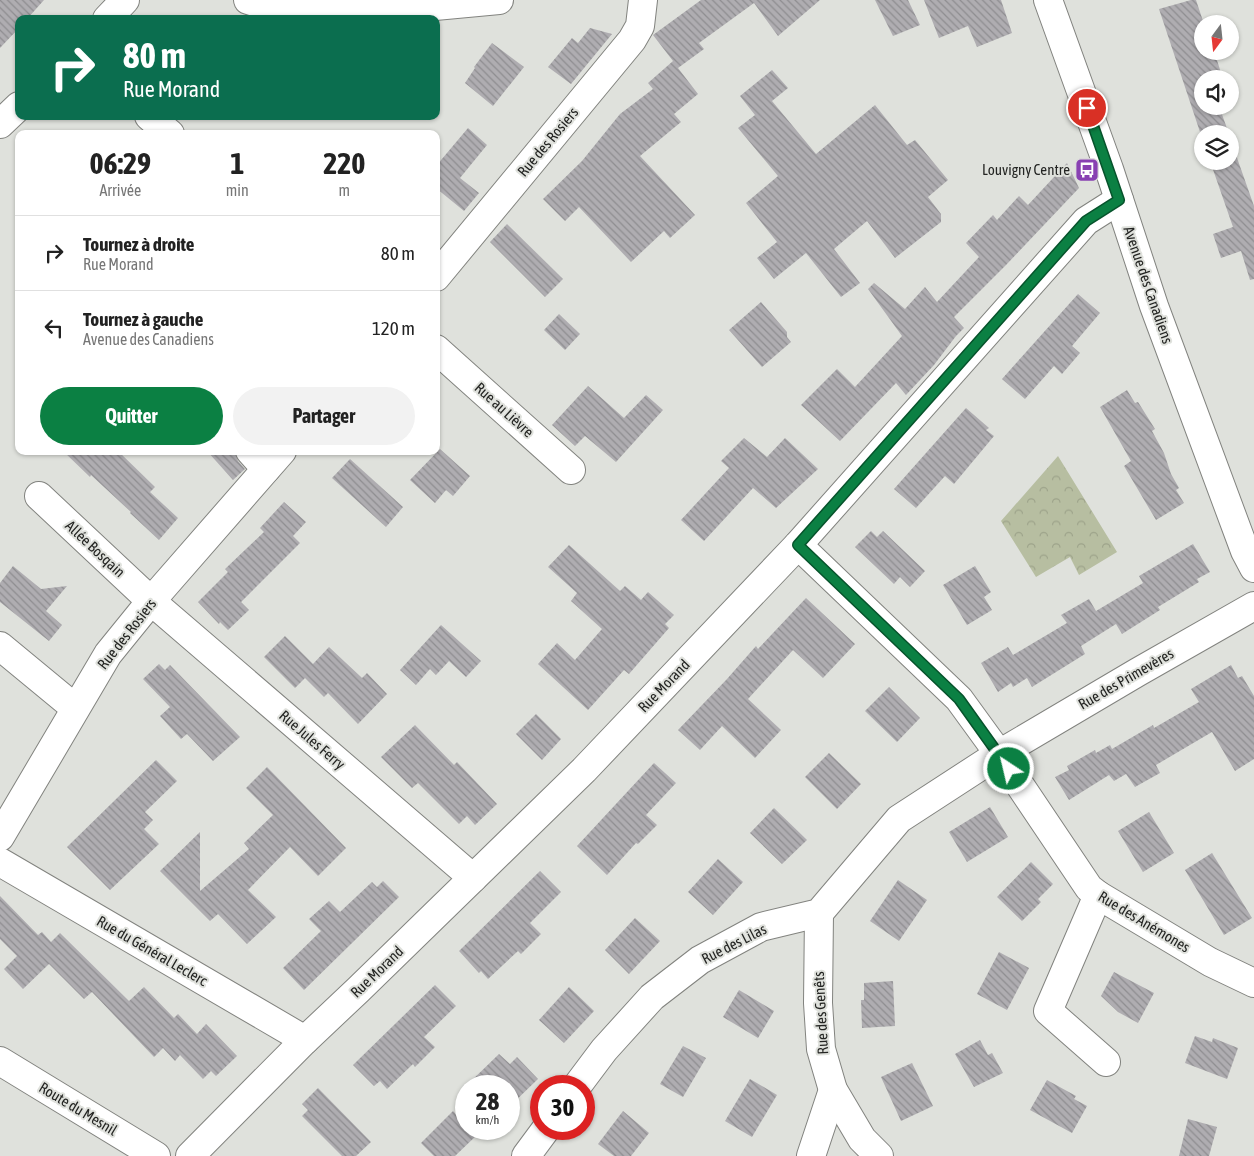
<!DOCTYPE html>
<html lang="fr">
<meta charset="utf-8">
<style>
:root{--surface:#fff;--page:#f2f2f2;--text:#222;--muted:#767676;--line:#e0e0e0;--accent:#0b8043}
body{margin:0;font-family:"Asap Condensed",sans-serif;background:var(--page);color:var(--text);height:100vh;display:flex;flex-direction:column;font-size:19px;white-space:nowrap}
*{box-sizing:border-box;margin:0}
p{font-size:16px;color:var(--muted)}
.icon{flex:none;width:28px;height:28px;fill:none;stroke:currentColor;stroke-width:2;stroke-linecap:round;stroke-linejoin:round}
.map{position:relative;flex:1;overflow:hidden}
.details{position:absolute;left:15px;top:130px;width:425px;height:325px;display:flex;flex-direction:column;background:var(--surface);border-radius:10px;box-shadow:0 1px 4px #0004}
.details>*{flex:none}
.guide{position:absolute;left:15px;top:15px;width:425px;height:105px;border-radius:10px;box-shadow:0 1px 4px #0004;background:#0b6e4f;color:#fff;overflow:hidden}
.needle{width:32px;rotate:195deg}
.buttons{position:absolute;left:1194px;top:15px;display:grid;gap:10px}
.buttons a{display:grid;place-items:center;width:45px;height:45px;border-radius:50%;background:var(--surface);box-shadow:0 1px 4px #0004;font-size:25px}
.speed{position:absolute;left:455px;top:1075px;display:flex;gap:10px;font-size:25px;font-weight:700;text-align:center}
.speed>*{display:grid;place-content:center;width:65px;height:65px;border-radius:50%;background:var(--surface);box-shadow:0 1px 4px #0004;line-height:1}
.speed small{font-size:12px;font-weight:400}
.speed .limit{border:8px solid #d22;background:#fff;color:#111}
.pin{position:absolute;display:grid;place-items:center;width:42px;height:42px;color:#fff;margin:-21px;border:2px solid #fff;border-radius:50%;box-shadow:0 1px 5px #0007}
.me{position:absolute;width:55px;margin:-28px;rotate:325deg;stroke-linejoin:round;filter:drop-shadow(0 0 4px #0008)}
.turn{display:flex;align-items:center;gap:18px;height:105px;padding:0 25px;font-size:22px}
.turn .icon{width:65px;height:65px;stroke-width:2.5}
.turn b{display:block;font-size:35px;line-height:42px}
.eta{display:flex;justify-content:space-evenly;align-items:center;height:85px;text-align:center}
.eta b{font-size:30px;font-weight:700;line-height:35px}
.button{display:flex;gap:10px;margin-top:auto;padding:10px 25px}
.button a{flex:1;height:58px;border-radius:30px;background:var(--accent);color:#fff;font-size:20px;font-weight:700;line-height:58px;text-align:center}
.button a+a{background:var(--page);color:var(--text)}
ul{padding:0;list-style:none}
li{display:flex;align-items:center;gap:15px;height:75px;padding:0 25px;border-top:1px solid var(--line)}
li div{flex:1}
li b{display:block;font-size:19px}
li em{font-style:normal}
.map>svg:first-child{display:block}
.park{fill:url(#park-crowns)}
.building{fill:url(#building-back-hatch)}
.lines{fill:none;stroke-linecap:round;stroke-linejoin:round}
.minor-casing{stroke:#82837f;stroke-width:30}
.minor{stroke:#fff;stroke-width:28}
.route-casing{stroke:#07532c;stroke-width:12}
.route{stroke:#0b8043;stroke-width:9}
.labels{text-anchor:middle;stroke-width:4;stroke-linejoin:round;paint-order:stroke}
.street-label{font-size:15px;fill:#242523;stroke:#dfe1dc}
.poi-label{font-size:15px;fill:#242523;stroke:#dfe1dc;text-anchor:end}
</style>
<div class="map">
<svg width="1254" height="1156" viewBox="0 0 1254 1156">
<defs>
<pattern id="park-crowns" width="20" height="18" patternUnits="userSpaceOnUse" patternTransform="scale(1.25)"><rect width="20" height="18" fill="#b7bea1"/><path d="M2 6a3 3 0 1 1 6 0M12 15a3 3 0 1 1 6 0" fill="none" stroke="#9da38a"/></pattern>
<pattern id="building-back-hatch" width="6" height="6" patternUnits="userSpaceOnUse" patternTransform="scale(1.25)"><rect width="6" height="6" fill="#afadb1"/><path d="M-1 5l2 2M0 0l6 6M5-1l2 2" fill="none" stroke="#8e8d90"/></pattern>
</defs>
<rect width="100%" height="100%" fill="#dfe1dc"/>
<path class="park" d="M1058,456L1117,552L1079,575L1070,557L1036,577L1001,521Z"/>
<g class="building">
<path d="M0,0H44L27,19H19V28L0,48Z"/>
<path d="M701,0H820L778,36L754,3L699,43L704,49L678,68L698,94L674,114L681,122L640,156L695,215L670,238L664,231L631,262L579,207L565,221L543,199L582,161L620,114L653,89L648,83L673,61L653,35Z"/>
<path d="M875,0H908L920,25L893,36Z"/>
<path d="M924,0H1001L1012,33L977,47L968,26L939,38Z"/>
<path d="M1191,0H1196L1204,24H1202V51H1214L1223,79H1202V106H1219L1229,134H1202V138L1159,9Z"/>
<path d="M590,28L612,34L571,84L548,67L572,38L578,43Z"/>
<path d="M492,43L524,67L493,106L465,83L475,68L474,67Z"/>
<path d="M772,70L788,88L772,101L816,154L875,105L907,145L915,140L948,180L928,197L941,214V222L895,258L867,221L834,249L860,283L841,297L806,253L774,279L757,258L777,242L746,203L778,176L738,128L755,115L740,96Z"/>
<path d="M468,128L487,145L460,178L479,193L464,211L436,188V166Z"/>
<path d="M1230,138L1254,206V279L1250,280L1241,251L1221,258L1213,234L1233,227L1210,161H1230Z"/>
<path d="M1067,163L1079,188L1007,264L954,317L964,328L956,336L934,365L906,395L896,383L840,441L801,405L837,369L855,387L902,336L868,289L874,283L905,309L925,287L937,302L979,257L966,243L993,215L997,220L1019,196L1028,205Z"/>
<path d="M507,224L563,279L545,297L490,242Z"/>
<path d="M1078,294L1100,313L1072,346L1080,353L1062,374L1054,366L1025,399L1002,379Z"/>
<path d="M761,302L787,332V337L791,342L762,367L729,330Z"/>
<path d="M559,314L580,334L565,350L544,330Z"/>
<path d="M588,386L624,418L646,395L663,410L616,462L585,436L575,446L552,425Z"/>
<path d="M1127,390L1135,403L1138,402L1155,429L1152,431L1164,453L1171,474L1179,488L1176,490L1184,503L1156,520L1124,466L1131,461L1100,407Z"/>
<path d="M966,408L989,428L986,430L994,436L954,484L945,476L916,508L894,489Z"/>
<path d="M744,438L767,457L785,438L818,469L776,508L753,488L704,541L681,520L729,468L721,461Z"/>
<path d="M440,449L470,476L453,496L446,490L435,503L410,480Z"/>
<path d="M63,451H118L155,487L150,492L178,518L159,540L130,513L131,512L91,475L90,477Z"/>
<path d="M207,451H235L238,461L245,469L233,480Z"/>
<path d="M350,459L403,507L386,527L332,478Z"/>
<path d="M284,502L306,522L293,536L300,543L241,602L249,610L228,630L220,622L219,624L198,602L228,572L225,569L264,532L260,528Z"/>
<path d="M871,531L877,537L883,531L925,571L910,587L900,577L894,584L855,547Z"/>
<path d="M1193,544L1210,572L1197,579L1199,582L1158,607L1160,610L1122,634L1116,624L1081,646L1085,654L1032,687L1027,678L1013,687L1011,683L998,692L981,663L1008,647L1013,655L1067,623L1061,615L1089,599L1096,611L1143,583L1139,576Z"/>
<path d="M569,545L620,591L625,586L641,600L648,592L674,615L665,624L669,628L629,674L624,670L588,710L538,664L557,643L575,660L602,629L571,601L577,593L548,567Z"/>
<path d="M13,566L41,589L67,586L46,611L62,625L49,641L0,602V583Z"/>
<path d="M975,566L991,592L984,597L992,610L967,625L943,585Z"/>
<path d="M806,598L855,644L823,678L793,650L748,699L781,730L755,758L722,726L700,750L678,730L727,679L756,646L758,649Z"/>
<path d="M441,625L481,661L466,677L449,661L436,675L430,669L416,685L400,670Z"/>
<path d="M285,636L313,664L329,647L362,678L367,673L387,694L358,724L328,693L324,697L305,678L295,688L264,657Z"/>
<path d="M159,664L165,670L170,665L240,737L213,761L187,734L181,739L160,716L170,707L143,679Z"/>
<path d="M1231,665L1238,678L1242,676L1254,696V759L1235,771L1212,732L1156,765L1160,773L1135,787L1126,774L1114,781L1109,775L1069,800L1055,777L1069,770L1067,766L1095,750L1096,753L1110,745L1112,749L1153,725L1154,728L1199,702L1191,689Z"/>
<path d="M889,687L920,718L897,742L865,711Z"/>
<path d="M536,714L561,739L542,760L516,734Z"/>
<path d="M415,725L454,765L457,762L497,804L475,825L467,816L459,824L418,783L412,788L381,757Z"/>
<path d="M829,753L861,784L837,809L805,777Z"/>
<path d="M156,760L177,781L145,812L153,820L144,829L159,844L110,890L67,847Z"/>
<path d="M654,763L676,783L646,815L657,825L638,844L636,843L607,875L577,846Z"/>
<path d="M267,767L346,848L318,876L290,847L248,890L276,917L247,944L218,914L210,921L160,871L200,832V891L249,849L244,843L273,815L246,788Z"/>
<path d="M990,807L1008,837L967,862L949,832Z"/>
<path d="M774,808L807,840L782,864L750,833Z"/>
<path d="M1149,812L1174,853L1143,872L1118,831Z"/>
<path d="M1212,853L1252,918L1224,935L1185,870Z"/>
<path d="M718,859L743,882L713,915L688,892Z"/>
<path d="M1031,862L1053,884L1038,899L1041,902L1022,921L997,897Z"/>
<path d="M540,871L561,892L530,923L541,934L521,954L518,951L488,979L481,971L479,973L459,951Z"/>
<path d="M898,880L927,900L899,941L870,921Z"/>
<path d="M383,881L399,897L304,990L283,968L321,931L309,919L329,901L340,912L372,882L377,887Z"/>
<path d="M0,896L38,935L42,932L51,942L60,933L129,1001L144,987L174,1018L178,1014L197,1034L206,1024L237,1056L216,1076L211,1071L203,1079L180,1055L175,1061L163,1048L154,1057L92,992L84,999L49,964L23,989L4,969L17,956L0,939Z"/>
<path d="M635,918L660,941L629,974L605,950Z"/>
<path d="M999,952L1029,968L1007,1010L977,994Z"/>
<path d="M1114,972L1154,993L1138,1023L1118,1012L1101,996Z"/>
<path d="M893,981L895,1026L862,1028L861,1000H864V983Z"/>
<path d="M435,985L456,1006L424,1037L435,1047L415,1067L413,1064L387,1089L380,1081L374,1086L353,1065Z"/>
<path d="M569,987L594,1011L564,1043L539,1020Z"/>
<path d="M739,990L774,1011L758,1038L723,1017Z"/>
<path d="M1195,1036L1212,1042L1213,1038L1238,1048L1227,1079L1185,1063Z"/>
<path d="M980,1040L988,1055L992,1053L1003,1073L974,1087L955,1054Z"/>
<path d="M683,1046L706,1058L683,1097L660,1084Z"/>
<path d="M499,1054L510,1064L517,1057L538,1079L509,1107V1086H466Z"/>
<path d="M912,1063L933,1106L901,1121L881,1077Z"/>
<path d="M750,1079L777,1095L752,1137L725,1121Z"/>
<path d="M1047,1080L1076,1096L1074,1099L1087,1106L1072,1133L1030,1110Z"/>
<path d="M318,1088L371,1142L356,1156H342L302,1116L308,1110L302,1104Z"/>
<path d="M453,1111L466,1125V1129H470L477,1135L455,1156H434L421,1143Z"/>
<path d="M623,1111L649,1133L631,1156H614L598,1144Z"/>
<path d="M1188,1119L1217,1127L1209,1156H1179Z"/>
</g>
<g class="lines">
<g class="minor-casing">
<g id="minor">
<path d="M248,0L264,5L365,9L435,6L499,0"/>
<path d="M1048,0L1109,169L1154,306L1245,551L1254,568"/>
<path d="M107,19L125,0"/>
<path d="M149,116L170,134"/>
<path d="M0,124L19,106"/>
<path d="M436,277L632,40L640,26L643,0"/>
<path d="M436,349L571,470"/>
<path d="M250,451L266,469"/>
<path d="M39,496L151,601L473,878"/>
<path d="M798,545L959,699L999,754L1089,888L1098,895L1210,962L1254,983"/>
<path d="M0,646L75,708"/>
<path d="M0,837L108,654L151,601L282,451"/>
<path d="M0,862L305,1040"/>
<path d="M1098,895L1048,1011L1106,1062"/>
<path d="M819,913L818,1003L821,1049L833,1090L862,1139L879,1156"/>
<path d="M0,1061L156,1156"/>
<path d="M577,1086L604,1050L652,997L700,960L761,927L819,913L899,819L999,754L1138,672L1254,606"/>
<path d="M190,1156L305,1040L358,990L584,770L798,545L1086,221L1119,200"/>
<path d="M526,1156L546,1129"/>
<path d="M811,1156L833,1090"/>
</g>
</g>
<use href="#minor" class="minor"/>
</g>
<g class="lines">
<g class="route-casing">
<path id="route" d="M1009,769L959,699L798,545L1086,221L1119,200L1087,108"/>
</g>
<use href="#route" class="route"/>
</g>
<defs>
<g id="bus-square" transform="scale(1.25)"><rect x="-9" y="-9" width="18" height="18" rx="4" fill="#8840b2" stroke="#dfe1dc"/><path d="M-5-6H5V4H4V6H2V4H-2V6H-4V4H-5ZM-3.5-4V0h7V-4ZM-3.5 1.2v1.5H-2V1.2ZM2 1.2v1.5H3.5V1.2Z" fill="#fff"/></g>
</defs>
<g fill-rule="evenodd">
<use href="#bus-square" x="1087" y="170"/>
</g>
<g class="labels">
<g class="street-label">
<text transform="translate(548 142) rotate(-50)" y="5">Rue des Rosiers</text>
<text transform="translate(1148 285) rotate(71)" y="5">Avenue des Canadiens</text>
<text transform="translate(504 410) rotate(42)" y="5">Rue au Lièvre</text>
<text transform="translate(95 549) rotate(43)" y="5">Allée Bosqain</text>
<text transform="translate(127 634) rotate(-52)" y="5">Rue des Rosiers</text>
<text transform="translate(1126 679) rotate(-30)" y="5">Rue des Primevères</text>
<text transform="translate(664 686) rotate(-46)" y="5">Rue Morand</text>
<text transform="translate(312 740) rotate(41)" y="5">Rue Jules Ferry</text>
<text transform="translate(1144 922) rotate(31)" y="5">Rue des Anémones</text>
<text transform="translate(734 944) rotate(-27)" y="5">Rue des Lilas</text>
<text transform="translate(152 951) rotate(30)" y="5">Rue du Général Leclerc</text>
<text transform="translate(377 972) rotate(-44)" y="5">Rue Morand</text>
<text transform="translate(821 1013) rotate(-93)" y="5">Rue des Genêts</text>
<text transform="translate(78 1109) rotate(31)" y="5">Route du Mesnil</text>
</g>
<g class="poi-label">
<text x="1070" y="175">Louvigny Centre</text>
</g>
</g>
</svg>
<div class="buttons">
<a><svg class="needle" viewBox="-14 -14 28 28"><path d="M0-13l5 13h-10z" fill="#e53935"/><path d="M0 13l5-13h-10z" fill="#767676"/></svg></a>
<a><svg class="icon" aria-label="sound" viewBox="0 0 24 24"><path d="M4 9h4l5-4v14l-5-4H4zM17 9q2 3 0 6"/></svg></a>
<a><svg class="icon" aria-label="layers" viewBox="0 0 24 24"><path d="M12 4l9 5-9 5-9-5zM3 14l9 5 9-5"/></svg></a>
</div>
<div class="speed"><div>28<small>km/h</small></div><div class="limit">30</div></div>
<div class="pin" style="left:1087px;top:108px;background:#d93025"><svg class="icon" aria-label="arrive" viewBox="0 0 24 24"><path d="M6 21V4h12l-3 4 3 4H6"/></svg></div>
<svg class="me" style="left:1009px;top:769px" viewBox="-20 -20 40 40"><circle r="17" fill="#0b8043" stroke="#fff" stroke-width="3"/><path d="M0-11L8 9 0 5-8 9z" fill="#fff"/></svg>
<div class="guide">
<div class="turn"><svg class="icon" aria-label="right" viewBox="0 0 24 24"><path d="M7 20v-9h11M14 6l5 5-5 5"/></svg><div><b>80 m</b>Rue Morand</div></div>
</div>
<section class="details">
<div class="eta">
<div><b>06:29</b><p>Arrivée</p></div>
<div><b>1</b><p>min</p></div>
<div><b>220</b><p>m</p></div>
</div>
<ul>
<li><svg class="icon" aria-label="right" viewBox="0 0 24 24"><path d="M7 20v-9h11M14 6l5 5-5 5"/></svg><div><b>Tournez à droite</b><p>Rue Morand</p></div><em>80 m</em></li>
<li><svg class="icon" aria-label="left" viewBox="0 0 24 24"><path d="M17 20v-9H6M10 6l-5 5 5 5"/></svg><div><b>Tournez à gauche</b><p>Avenue des Canadiens</p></div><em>120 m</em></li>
</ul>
<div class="button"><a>Quitter</a><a>Partager</a></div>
</section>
</div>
